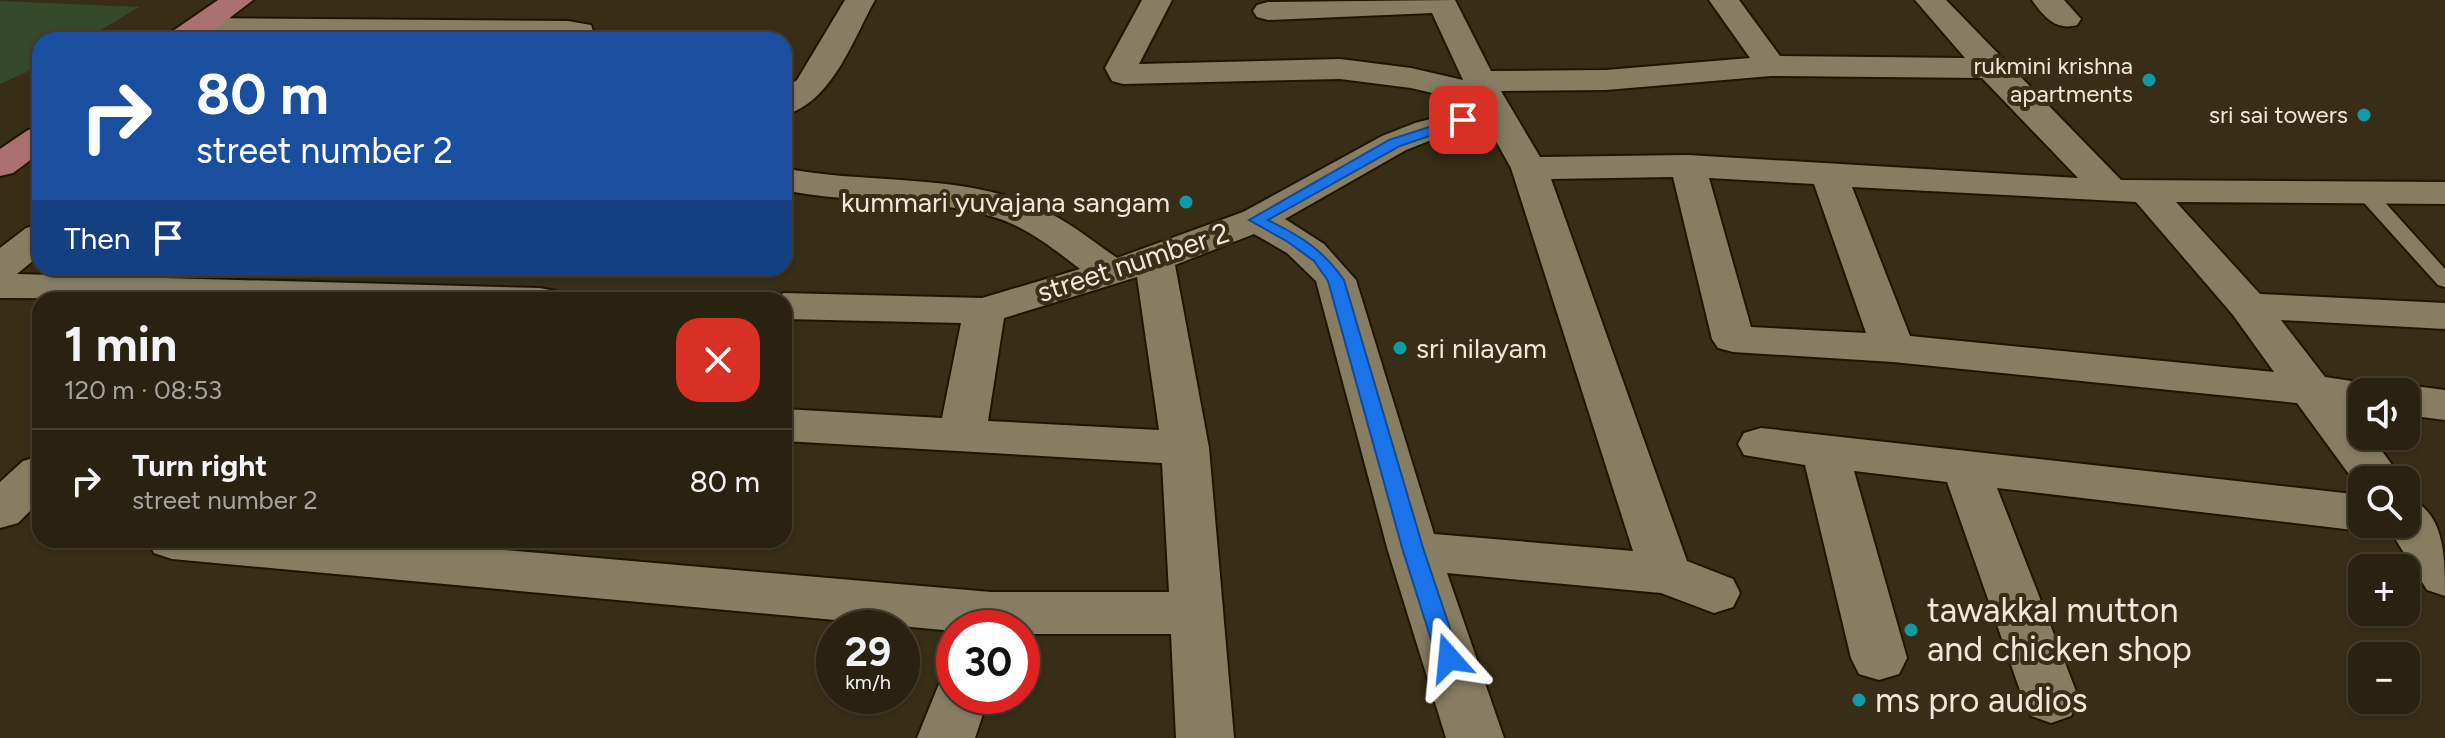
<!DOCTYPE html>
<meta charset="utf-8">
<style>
:root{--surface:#2a2211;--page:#362f1f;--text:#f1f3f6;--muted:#a5a49f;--line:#463f31}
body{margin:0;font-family:Figtree,sans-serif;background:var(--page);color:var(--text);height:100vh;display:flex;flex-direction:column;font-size:30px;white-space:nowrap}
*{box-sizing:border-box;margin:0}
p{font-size:26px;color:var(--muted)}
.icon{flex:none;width:44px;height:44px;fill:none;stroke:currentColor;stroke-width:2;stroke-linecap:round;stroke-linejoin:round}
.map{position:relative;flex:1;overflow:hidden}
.panel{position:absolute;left:32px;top:292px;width:760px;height:256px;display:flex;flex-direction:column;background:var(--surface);border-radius:24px;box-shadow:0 2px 6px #0004,0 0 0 2px var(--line)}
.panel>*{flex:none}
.guide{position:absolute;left:32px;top:32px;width:760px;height:244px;border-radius:24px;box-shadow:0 2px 6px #0004,0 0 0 2px var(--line);background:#1a4fa0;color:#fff;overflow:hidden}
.fabs{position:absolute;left:2348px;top:378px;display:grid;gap:16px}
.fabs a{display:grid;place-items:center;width:72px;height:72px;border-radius:16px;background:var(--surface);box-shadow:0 2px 6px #0004,0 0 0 2px var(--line);font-size:40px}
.speed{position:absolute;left:816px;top:610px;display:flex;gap:16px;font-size:40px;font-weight:700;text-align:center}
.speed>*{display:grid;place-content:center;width:104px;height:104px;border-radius:50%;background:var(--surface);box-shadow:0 2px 6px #0004,0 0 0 2px var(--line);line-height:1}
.speed small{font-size:20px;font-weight:400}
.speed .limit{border:12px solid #d22;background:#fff;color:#111}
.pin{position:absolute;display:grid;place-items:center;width:68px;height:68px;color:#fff;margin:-34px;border-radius:16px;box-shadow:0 4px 12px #0006}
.me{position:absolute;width:88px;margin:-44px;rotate:342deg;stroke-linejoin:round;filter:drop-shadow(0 0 6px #0008)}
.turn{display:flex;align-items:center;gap:28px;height:168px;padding:0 32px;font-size:36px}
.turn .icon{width:104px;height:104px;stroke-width:2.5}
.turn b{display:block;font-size:56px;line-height:68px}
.then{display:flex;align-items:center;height:76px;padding:0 32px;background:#0003;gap:16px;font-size:30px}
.round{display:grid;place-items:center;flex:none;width:84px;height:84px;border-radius:24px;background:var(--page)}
.summary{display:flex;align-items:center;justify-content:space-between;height:136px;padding:0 32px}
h1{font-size:48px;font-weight:700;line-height:60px}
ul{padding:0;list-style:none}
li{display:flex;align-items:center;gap:24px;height:104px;padding:0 32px;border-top:2px solid var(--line)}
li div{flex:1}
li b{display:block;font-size:30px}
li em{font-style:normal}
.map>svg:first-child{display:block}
.green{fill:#344a2a}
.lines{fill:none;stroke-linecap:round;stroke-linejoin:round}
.lane-casing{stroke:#1f1602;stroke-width:4}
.street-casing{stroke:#1f1602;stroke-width:4}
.primary-casing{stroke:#1f1602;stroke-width:4}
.lane{fill:#877d63;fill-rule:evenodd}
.street{fill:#877d63;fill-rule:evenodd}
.primary{fill:#aa7170;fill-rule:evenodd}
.route{fill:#1a73e8;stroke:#114b97;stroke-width:2}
.culture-dot{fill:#0f9aa8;stroke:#382e17;stroke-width:3}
.labels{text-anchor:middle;stroke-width:8;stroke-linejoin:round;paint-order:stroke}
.far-poi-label{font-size:24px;fill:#eee8da;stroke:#382e17;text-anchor:end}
.poi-label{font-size:28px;fill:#eee8da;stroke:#382e17;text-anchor:end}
.street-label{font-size:28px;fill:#eee8da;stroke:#382e17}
.near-poi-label{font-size:34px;fill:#eee8da;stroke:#382e17;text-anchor:start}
</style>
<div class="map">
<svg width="2445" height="738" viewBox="0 0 2445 738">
<rect width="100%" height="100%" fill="#382e17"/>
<path class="green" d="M0,1L139,7L84,40H40V66L0,84Z"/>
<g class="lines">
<g class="lane-casing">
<path id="lane" d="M2364,185L2371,187L2445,269V287L2438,285L2357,195L2355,191L2357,187Z"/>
</g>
<g class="street-casing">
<g id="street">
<path d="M845,0H875C853,39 832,103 784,115V89L797,80Z"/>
<path d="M1142,0H1172L1139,64L1340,59L1411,68L1463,80L1432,13L1268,20L1257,17L1253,11L1257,5L1268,2L1455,0L1491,71L1606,70L1750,58L1709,0H1739L1780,56L1965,58L1915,0H1946L2121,180L2445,182V204L2176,202L2260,294L2445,303V329L2281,320L2325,377L2378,385L2383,392H2362V410L2350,409L2362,424V436H2371L2403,480H2362V492L2297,403L1893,362L1733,352L1718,348L1712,339L1673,177L1551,179L1687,561L1733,579L1740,593L1733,607L1714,613L1661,593L1447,573L1504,738H1446L1388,551L1316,281L1287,253L1254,234L1175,265L1209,448L1234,738H1176L1171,634H1022V628H954V631L172,559L154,553L147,540H389L991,592H1169L1162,463L784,441V409L942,418L961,323L784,319V300H767L784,293L982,298L1080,269C1054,249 1028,228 997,218C929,196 853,205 784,190V168C867,185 960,172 1039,208C1067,220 1091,240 1117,258L1243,212L1382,136L1415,123L1477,107L1474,103L1411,88L1340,79L1123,84L1112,81L1105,68ZM1771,76L1982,78L2078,178L1688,155L1540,157L1501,91L1606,90ZM1487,125L1511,168L1633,551L1434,534L1356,280L1324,244L1285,219L1406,150L1439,137ZM1709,178L1814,184L1866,333L1751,327ZM1852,187L2136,202L2233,315L2274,372L1910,336ZM1137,277L1159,430L988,421L1004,318Z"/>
<path d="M2032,0H2064L2081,19L2077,25C2056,31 2044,17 2032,0Z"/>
<path d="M200,18L568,21L591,25L596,40L200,36L189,33L185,27L189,21Z"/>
<path d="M40,224V255L17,274L540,288L555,291L561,300L0,298V248L26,228Z"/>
<path d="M2406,385L2445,390V420L2406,415V392H2388Z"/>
<path d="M1761,428L2362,495V524H2381L2362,531L1997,488L2079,699L2071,716L2051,723L2031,716L2023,699L1947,482L1854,471L1907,658L1899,674L1879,680L1859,674L1851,658L1805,465L1744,455L1738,444L1744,433Z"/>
<path d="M40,456V501L18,523L0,528V482L23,461Z"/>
<path d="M2406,497C2445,511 2445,556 2445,596L2427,590L2386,524H2406Z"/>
<path d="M954,675V696H989L975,738H917L941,679Z"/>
</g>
</g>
<g class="primary-casing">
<g id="primary">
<path d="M218,0H253L201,40H165L170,33Z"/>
<path d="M40,127V153L13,173L0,176V149L28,130Z"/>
</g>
</g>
<use href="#lane" class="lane"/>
<use href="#street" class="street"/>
<use href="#primary" class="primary"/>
</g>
<path class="route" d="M1463,116L1470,120L1468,123L1400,146L1268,220C1302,237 1322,249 1344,280L1424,551L1460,658L1457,664L1449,667L1441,664L1437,658L1403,551L1328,281L1314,261L1288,242L1249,220L1389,140Z"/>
<g class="culture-dot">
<circle cx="2149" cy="80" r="8"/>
<circle cx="2364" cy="115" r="8"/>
<circle cx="1186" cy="202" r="8"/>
<circle cx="1400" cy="348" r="8"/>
<circle cx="1911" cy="630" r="8"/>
<circle cx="1859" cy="700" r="8"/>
</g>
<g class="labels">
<g class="far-poi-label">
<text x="2133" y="74">rukmini krishna<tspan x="2133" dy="28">apartments</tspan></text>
<text x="2348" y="123">sri sai towers</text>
</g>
<g class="poi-label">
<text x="1170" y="212">kummari yuvajana sangam</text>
<text x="1416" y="358" text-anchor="start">sri nilayam</text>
</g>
<g class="street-label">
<text transform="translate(1133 262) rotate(-18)" y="10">street number 2</text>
</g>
<g class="near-poi-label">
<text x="1927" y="622">tawakkal mutton<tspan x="1927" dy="39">and chicken shop</tspan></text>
<text x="1875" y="712">ms pro audios</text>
</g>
</g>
</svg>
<div class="fabs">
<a><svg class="icon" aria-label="sound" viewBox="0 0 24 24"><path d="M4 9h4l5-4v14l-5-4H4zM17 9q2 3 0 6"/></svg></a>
<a><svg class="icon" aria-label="search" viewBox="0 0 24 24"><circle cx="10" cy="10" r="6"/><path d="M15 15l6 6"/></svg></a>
<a>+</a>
<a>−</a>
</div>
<div class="speed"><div>29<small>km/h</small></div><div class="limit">30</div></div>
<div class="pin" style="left:1463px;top:120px;background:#d93025"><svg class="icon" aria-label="arrive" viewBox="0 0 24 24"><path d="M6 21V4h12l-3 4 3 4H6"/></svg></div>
<svg class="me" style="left:1449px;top:658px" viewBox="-20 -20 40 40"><path d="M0-17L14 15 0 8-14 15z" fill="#1a73e8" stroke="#fff" stroke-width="4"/></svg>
<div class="guide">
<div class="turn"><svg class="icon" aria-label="right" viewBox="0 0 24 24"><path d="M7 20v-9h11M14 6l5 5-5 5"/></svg><div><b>80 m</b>street number 2</div></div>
<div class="then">Then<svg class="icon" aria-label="arrive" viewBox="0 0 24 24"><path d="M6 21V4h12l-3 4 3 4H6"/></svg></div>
</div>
<section class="panel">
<div class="summary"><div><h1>1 min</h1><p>120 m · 08:53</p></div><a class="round" style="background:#d93025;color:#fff"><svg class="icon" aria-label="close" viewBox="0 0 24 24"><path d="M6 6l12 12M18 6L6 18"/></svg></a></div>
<ul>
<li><svg class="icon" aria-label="right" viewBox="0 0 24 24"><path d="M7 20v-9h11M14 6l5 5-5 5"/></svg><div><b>Turn right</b><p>street number 2</p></div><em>80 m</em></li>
</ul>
</section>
</div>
